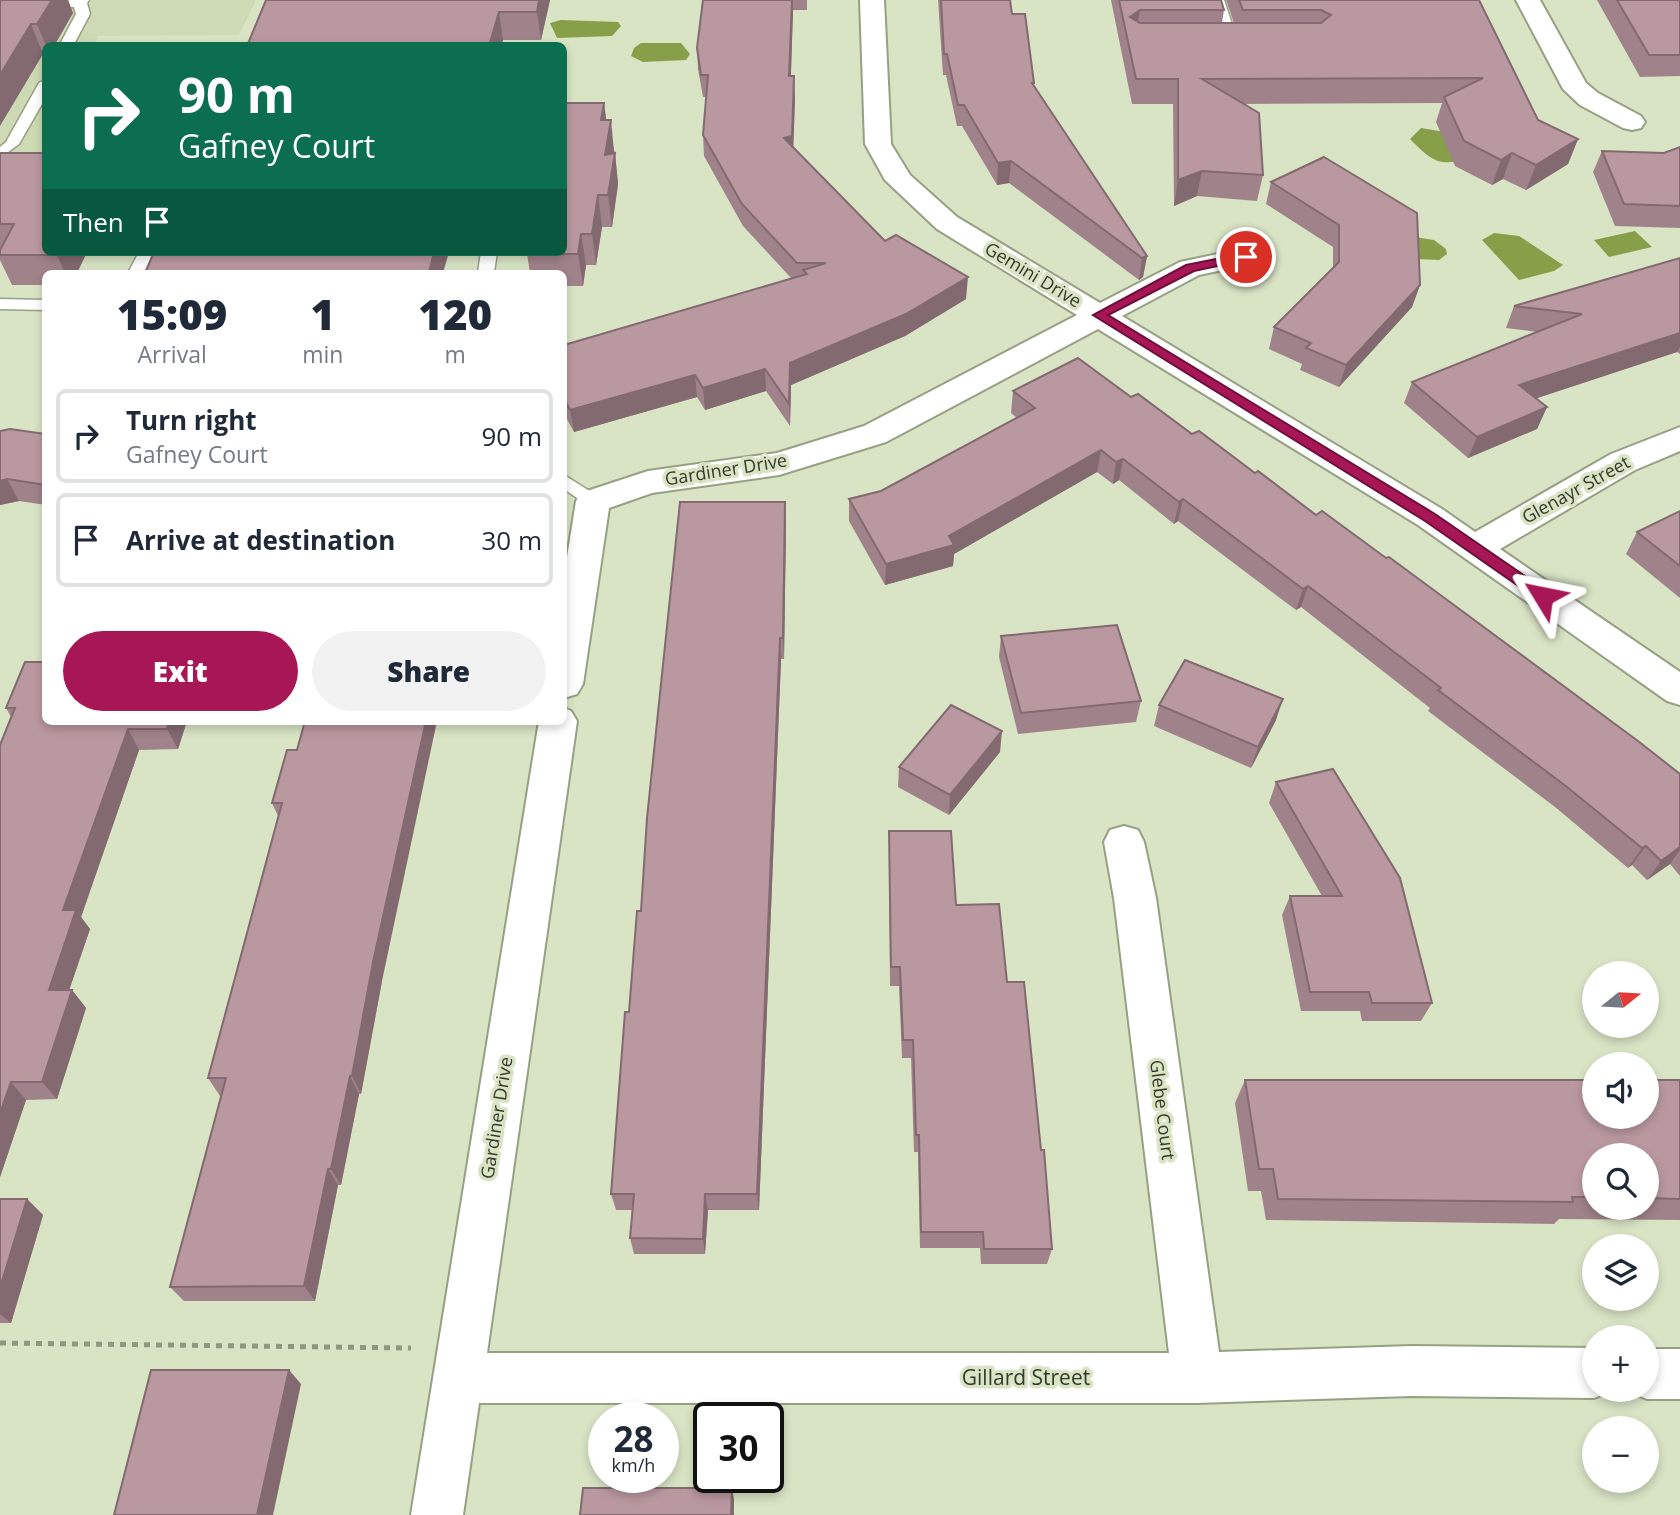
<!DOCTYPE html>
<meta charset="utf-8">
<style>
:root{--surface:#fff;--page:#f2f2f3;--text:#1f2937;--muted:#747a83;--line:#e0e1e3;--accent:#a71756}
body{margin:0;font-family:"Open Sans",sans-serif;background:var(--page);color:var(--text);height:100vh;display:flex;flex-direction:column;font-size:26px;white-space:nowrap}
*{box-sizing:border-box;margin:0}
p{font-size:23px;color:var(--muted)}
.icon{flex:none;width:38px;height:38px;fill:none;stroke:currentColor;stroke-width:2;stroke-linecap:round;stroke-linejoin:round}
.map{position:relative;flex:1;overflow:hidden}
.details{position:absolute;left:42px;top:270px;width:525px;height:455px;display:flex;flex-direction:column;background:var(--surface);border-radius:10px;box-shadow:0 4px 10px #0003}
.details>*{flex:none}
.hud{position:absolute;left:42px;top:42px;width:525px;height:214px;border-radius:10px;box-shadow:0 4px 10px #0003;background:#0b6e4f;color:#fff;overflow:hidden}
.needle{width:46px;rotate:72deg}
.controls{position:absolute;left:1582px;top:961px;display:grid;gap:14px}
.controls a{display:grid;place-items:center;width:77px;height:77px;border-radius:50%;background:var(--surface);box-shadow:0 4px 10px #0003;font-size:35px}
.speed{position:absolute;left:588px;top:1402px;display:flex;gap:14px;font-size:35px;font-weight:700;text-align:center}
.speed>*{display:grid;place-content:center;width:91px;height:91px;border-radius:50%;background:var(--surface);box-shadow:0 4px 10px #0003;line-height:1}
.speed small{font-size:18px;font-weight:400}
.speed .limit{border:4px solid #111;border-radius:10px;background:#fff;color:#111}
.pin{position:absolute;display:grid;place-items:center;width:60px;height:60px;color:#fff;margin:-30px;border:4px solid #fff;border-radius:50%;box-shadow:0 2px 7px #0007}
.me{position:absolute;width:77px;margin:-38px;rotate:305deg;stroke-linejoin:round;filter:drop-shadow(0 0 5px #0008)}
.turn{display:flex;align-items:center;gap:24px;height:147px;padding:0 21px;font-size:32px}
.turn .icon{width:91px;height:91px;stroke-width:2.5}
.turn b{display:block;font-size:49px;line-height:60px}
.then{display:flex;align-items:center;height:66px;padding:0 21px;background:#0003;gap:14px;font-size:26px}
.eta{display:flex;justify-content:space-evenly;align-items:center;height:119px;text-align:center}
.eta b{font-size:42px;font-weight:800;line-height:49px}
.primary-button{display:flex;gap:14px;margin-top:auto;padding:14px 21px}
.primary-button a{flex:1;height:80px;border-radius:42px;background:var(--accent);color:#fff;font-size:28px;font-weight:800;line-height:80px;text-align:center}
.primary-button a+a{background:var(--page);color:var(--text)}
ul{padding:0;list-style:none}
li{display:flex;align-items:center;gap:21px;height:94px;margin:0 14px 10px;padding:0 7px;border:4px solid var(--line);border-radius:10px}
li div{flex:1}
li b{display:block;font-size:26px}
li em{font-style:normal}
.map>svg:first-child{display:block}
.built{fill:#cedab4}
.water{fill:#879f48}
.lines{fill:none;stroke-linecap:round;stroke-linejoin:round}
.lane-casing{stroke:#96a083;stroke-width:3}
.street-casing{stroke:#96a083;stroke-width:4}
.path{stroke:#8f9780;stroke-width:5;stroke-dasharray:6 6;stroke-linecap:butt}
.lane{fill:#fff;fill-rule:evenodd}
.street{fill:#fff;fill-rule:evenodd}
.wall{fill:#a0838a;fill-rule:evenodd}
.shaded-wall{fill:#826a70}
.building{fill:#ba98a0;stroke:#826a70;stroke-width:2}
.route{fill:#a71756;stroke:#6d0f38;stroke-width:2}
.labels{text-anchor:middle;stroke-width:7;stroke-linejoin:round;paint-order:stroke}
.street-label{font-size:18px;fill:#35392d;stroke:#d9e4c5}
.near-street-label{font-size:21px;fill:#35392d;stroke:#d9e4c5}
</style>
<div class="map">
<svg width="1680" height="1515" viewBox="0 0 1680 1515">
<rect width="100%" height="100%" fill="#d9e4c5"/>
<path class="built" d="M0,0H256L239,35L99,36L94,45L46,46L45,145L0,239Z"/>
<g class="water">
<path d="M561,20L618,22L621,26L612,36L557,38L550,23Z"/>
<path d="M641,43H681L690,54L686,60L643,62L631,56L634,48Z"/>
<path d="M1421,128L1445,132L1466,158C1439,169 1429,158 1410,139Z"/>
<path d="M1635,231L1652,247L1609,257L1594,240Z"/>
<path d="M1494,233L1519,236L1563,265L1554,271L1519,280L1482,240Z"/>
<path d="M1415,237L1434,240L1446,249L1447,254L1439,260L1416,259Z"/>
</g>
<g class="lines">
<g class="lane-casing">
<g id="lane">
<path d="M0,0H89L87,3L90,14L73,46H59L76,14L74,7L0,8Z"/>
<path d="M1210,0H1224L1238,42L1236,45H1226L1224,42Z"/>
<path d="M46,79V97L19,144L0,158V147L6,142L39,83Z"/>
<path d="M139,252H155L144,273H128Z"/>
<path d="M481,252H497L494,273H478Z"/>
<path d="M0,299L46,300V310L0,309Z"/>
<path d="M564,475L599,497L602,501L599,505H587L564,489Z"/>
</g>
</g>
<g class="street-casing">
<g id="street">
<path d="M860,0H884L891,144L910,175L957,217L1100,303L1180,262L1246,248L1256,251L1261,257L1256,263L1199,275L1122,316L1442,509L1475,532L1611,454L1680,427V451L1635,470L1500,549L1680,672V705L1667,701L1418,525L1098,329L886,442L779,475L652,493L609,508L583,684L577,694L564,698V576L576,501L581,493L648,471L777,453L864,426L1077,315L937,229L885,180L865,144Z"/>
<path d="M1516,0H1540L1586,83L1598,93L1641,116L1645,122L1641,128L1632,130L1623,128L1580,105L1563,89Z"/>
<path d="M564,708L571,711L577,721L487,1353H1169L1114,898L1104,842L1110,830L1124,826L1138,830L1144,842L1156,898L1219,1352L1412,1346L1594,1348V1390L1612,1391L1594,1398L1412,1396L1197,1403H479L463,1515H411L539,721H564Z"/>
<path d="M1647,1349H1680V1399H1647L1629,1392L1628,1390H1647Z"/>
</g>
</g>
<path class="path" d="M0,1343L411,1348"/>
<use href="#lane" class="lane"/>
<use href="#street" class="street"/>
</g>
<g class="wall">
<path d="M0,0H68L73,13L54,46H46V54H43Z"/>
<path d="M266,0H550L541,40H503Z"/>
<path d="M703,0H807V10H793L791,76L795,98L793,148L885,241L966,299L905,336L791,385L790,426L766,391L705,410L697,397L574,432L564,414V345L792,279L743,226L704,156L703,135L706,97H703L698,69L697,48Z"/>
<path d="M938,0H1010L1012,14L1034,83V86L1147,256L1143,277L1139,280L1009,183L997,185L962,126H957L946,75H943Z"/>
<path d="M1111,0H1221L1224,10L1222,23H1234L1226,0H1479L1538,120L1578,139L1568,164L1526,190L1503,179L1492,185L1455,166L1436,122L1442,103L1244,104L1263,175L1257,201L1197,196L1174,206L1173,104H1132Z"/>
<path d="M1597,0H1680V76L1640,77Z"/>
<path d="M604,103L606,120L615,153L618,184L612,227H602L596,265H586L583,286H564V273H530L527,254Z"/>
<path d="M1680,147V228L1615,226L1593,172L1602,151L1664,153Z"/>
<path d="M0,153L87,252L77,273H46V285H12L0,260Z"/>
<path d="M1324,157L1420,285L1412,307L1339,387L1300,370L1302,364L1269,349L1274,327L1333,269V247L1266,204L1271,182Z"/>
<path d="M1680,258V354L1677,352L1536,398L1547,407L1537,429L1468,458L1404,403L1412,382L1537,332L1506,328L1514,306Z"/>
<path d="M1013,391L1131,397L1255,473L1316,515L1680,774V876L1670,864L1647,880L1632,865L1628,868L1555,807L1428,711L1430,708L1301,607L1296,610L1178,521L1174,524L1119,480L1113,484L1097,472L954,554L953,566L885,585L849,521V499L881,491L1017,418L1011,413Z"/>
<path d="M0,431L46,434V505L19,501L0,505Z"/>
<path d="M785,502L786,524L784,659H781L759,1210H708L705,1254H634L630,1238L632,1210H616L611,1194L629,1012L641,911Z"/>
<path d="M1680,511V598L1626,554L1637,532Z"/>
<path d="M1001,636L1141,701L1136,722L1018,734L999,657Z"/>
<path d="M46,662L187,721L178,749L139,750L81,917L90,929L69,990H72L86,1008L57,1099L26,1100L0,1177V745L11,717L6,708Z"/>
<path d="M1159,705L1276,720L1251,768L1154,726Z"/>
<path d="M297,750L382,981L361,1094H359L341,1185H338L315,1301H184L170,1287L222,1096H220L208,1078L278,816L272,803Z"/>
<path d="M1000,752L949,815L898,787L899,767Z"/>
<path d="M1276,782L1432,1003L1421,1021H1362L1360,1011H1301L1282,915L1290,896H1322L1269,803Z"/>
<path d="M889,831L956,905L1007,982L1052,1249L1047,1264H981L980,1248H920L918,1152H914L911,1058H902L899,986H890L889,851Z"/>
<path d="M1245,1080H1680V1220L1559,1219L1554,1224L1266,1220L1261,1191H1248L1235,1103ZM1594,1155H1647V1208H1594Z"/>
<path d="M0,1199H27L43,1215L11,1323H0Z"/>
</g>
<g class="shaded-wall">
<path d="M52,0H68L73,13L54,46H46L37,24Z"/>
<path d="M539,0H550L541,40L537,12Z"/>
<path d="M792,0L793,10L790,98L789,76Z"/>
<path d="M1140,10L1136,34L1130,17Z"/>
<path d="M499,12L503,40L502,46H489Z"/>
<path d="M31,24L43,54L0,126V75Z"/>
<path d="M794,76L795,98L793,158L784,138Z"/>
<path d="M604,103L608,134L601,120Z"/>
<path d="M611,120L614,152L609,186L605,155Z"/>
<path d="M1578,139L1568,164L1526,190L1536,165Z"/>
<path d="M615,153L618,184L612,227L608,195Z"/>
<path d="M1512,153L1503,179L1492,185L1501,160Z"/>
<path d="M1011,161L1009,183L997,185L998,163Z"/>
<path d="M1202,171L1197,196L1174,206L1178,180Z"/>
<path d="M598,195L602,227L596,265L592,234Z"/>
<path d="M581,234L586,265L583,286L578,254Z"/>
<path d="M58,252H87L77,273H65L57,255Z"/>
<path d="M434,252H449L443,273H429Z"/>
<path d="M1147,256L1143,277L1139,280L1142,258Z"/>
<path d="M968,277L966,299L905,336L791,385L790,426L789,404L790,363Z"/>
<path d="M1420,285L1412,307L1339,387L1346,365Z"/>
<path d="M1680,333V347L1677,352L1510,407L1519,385Z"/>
<path d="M765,369L766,391L705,410L703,388Z"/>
<path d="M695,375L697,397L574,432L570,410Z"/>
<path d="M1547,407L1537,429L1468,458L1477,437Z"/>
<path d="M1101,450L1097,472L954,554L953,566L885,585L886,564L949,536Z"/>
<path d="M1123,459L1119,480L1113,484L1116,462Z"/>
<path d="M7,479L19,501L0,505V481Z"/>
<path d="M1183,499L1178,521L1174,524L1179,502Z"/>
<path d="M785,502L786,524L784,659L783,638Z"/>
<path d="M1308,586L1301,607L1296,610L1303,589Z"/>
<path d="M780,638L781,659L759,1210L757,1194Z"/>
<path d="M1283,699L1276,720L1251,768L1258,747Z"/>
<path d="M169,721H187L178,749L167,729Z"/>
<path d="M426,721H437L382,981L361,1094L352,1076L373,962Z"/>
<path d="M128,729L139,750L81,917L90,929L63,1008L49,990L63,910Z"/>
<path d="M1002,731L1000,752L949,815L950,795Z"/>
<path d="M1646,846L1632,865L1628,868L1642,848Z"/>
<path d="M1680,847V850L1670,864L1647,880L1661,861Z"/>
<path d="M72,990L86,1008L57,1099L42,1082Z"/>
<path d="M350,1076L359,1094L341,1185L331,1169Z"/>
<path d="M11,1082L26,1100L0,1177V1113Z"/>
<path d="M328,1169L338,1185L315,1301L304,1286Z"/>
<path d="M705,1194L708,1210L705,1254L703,1239Z"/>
<path d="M27,1199L43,1215L11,1323L0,1314V1288Z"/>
<path d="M289,1370L301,1384L273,1515H257Z"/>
<path d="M732,1488L734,1499V1515H731Z"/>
</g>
<g class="building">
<path d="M0,0H52L37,24H31L0,75Z"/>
<path d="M266,0H539L537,12H499L489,46H247Z"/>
<path d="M703,0H792L789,76H794L792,136L784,138L885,241L896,235L968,277L906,314L790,363L789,404L765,369L703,388L695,375L570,410L564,399V345L807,274L803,270L826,263H797L742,204L703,135L708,75H701L697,48Z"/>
<path d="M941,0H1010L1012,14H1025L1034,83H1032L1147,256L1142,258L1011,161L998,163L964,105H958L947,54H944Z"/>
<path d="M1119,0H1221L1224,10H1140L1130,17L1140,23H1321L1331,15L1321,10H1243L1239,0H1479L1538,120L1578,139L1536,165L1512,153L1501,160L1464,141L1444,97L1483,78L1202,79L1259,113L1263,175L1202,171L1178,180V79H1136Z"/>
<path d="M1617,0H1680V55H1649Z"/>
<path d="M564,103H604L601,120H611L605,155L615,153L608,195H598L592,234H581L578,254H527V252H564Z"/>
<path d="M1680,147V206L1624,204L1602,151L1664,153Z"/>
<path d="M0,153H46V252H58L57,255H0V250L14,224H0Z"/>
<path d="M1324,157L1417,213L1420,285L1346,365L1306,348L1311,343L1274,327L1339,262V225L1271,182Z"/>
<path d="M154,252H434L429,273H145Z"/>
<path d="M1680,258V333L1519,385L1547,407L1477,437L1412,382L1582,314L1514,306Z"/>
<path d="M1078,358L1131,397L1138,394L1192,434L1199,431L1255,473L1258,471L1316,515L1322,511L1386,558L1389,557L1638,741L1680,774V847L1661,861L1646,846L1642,848L1567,787L1438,690L1441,688L1308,586L1303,589L1183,499L1179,502L1123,459L1116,462L1101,450L949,536L954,545L886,564L849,499L881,491L1035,408L1013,391Z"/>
<path d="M10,429L46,434V485L7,479L0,481V431Z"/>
<path d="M680,502H785L783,638H780L757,1194H705L703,1239L630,1238L634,1194H611L625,1012H629L637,911H641L647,818Z"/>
<path d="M1680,511V566L1637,532Z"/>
<path d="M1117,625L1141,701L1021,713L1001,636Z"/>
<path d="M1185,660L1283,699L1258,747L1159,705Z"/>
<path d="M25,662H46V721H169L167,729H128L63,910H76L49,990H72L42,1082H11L0,1113V745L15,708H6Z"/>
<path d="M951,705L1002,731L950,795L899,767Z"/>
<path d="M305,721H426L373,962L352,1076H350L331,1169H328L304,1286L170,1287L226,1078H208L282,803H272L287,750H297Z"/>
<path d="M1333,769L1400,878L1432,1003H1372L1369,992H1310L1290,896H1342L1276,782Z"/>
<path d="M889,831H951L956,905L999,904L1007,982H1024L1041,1150H1044L1052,1249H984L983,1232H921L919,1135H916L913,1040H903L900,967H891Z"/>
<path d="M1245,1080H1594V1116H1647V1080H1680V1199L1647,1198V1155H1594V1197H1572L1573,1202L1278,1199L1273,1169H1259Z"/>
<path d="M0,1199H27L0,1288Z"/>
<path d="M151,1370H289L257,1515H114Z"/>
<path d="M583,1488H732L731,1515H580Z"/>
</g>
<path class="route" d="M1246,253L1252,257L1250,259L1194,271L1108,315L1435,514L1548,592L1550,596L1548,599H1537L1425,521L1093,315L1186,265Z"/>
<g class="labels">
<g class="street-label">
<text transform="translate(1033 275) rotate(31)" y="6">Gemini Drive</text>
<text transform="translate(726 470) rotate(-9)" y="6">Gardiner Drive</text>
<text transform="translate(1576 490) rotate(-29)" y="6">Glenayr Street</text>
<text transform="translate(1162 1110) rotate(83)" y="6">Glebe Court</text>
<text transform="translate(497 1118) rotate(-81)" y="6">Gardiner Drive</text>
</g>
<g class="near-street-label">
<text x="1026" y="1385">Gillard Street</text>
</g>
</g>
</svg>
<div class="controls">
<a><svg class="needle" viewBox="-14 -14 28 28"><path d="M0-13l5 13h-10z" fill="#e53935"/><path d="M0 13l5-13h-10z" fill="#747a83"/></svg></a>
<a><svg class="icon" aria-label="sound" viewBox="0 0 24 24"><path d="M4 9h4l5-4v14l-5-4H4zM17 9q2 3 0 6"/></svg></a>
<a><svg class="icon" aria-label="search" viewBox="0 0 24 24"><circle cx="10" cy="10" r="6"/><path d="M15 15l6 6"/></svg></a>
<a><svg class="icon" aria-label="layers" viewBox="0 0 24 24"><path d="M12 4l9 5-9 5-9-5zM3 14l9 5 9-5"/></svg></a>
<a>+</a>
<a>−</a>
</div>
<div class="speed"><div>28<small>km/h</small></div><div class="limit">30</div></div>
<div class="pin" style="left:1246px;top:257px;background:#d93025"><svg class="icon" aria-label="arrive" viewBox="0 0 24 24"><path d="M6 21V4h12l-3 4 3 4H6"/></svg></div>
<svg class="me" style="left:1543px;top:596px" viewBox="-20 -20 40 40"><path d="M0-17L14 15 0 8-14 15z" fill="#a71756" stroke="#fff" stroke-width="4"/></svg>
<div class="hud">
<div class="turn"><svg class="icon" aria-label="right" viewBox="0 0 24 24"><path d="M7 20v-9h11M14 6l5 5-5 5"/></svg><div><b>90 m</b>Gafney Court</div></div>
<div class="then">Then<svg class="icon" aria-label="arrive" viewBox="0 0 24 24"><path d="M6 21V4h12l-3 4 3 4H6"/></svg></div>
</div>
<section class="details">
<div class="eta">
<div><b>15:09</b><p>Arrival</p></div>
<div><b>1</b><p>min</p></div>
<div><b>120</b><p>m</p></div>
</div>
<ul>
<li><svg class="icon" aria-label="right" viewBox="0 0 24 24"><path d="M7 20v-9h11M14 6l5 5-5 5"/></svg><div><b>Turn right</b><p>Gafney Court</p></div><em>90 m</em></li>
<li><svg class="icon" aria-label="arrive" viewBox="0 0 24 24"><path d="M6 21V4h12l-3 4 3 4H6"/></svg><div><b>Arrive at destination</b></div><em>30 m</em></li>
</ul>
<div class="primary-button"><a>Exit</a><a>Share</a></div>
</section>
</div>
